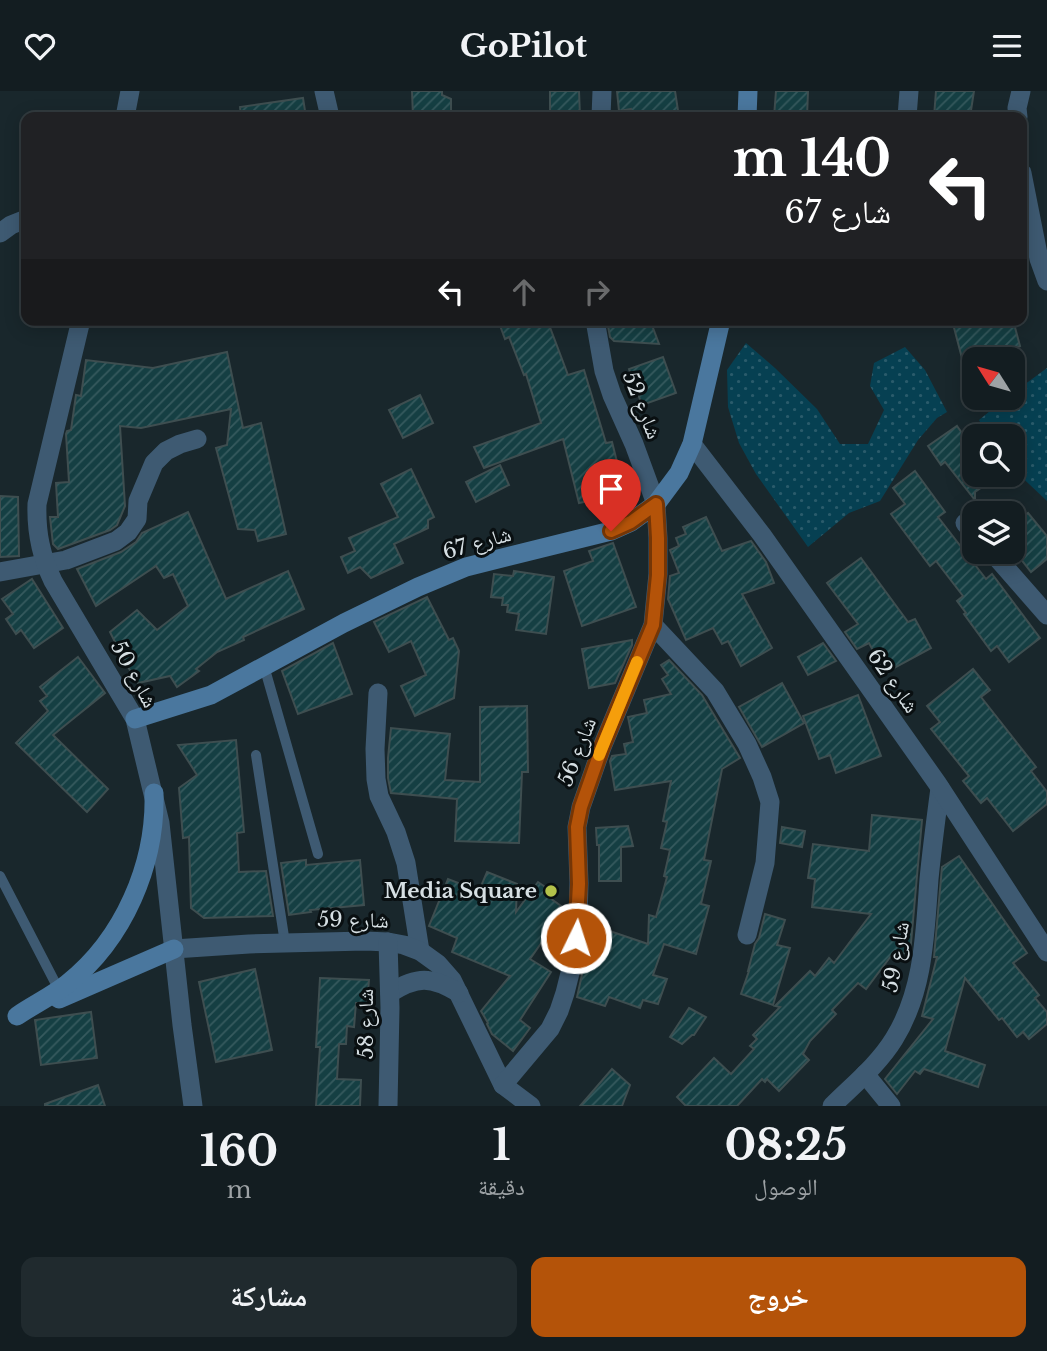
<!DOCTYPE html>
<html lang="ar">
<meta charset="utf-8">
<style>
:root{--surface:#131d21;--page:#202a2e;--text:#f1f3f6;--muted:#9da2a5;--line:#323b3f;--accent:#b45309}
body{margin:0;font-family:"Libre Baskerville","Noto Naskh Arabic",serif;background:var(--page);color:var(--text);direction:rtl;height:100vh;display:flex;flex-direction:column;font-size:26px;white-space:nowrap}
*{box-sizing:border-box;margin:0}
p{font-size:23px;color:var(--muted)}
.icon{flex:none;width:38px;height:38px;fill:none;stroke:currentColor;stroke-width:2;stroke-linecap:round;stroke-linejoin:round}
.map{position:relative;height:1015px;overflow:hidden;direction:ltr}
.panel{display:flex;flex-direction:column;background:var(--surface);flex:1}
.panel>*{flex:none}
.hud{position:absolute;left:21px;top:21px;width:1006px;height:214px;border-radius:14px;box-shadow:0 4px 18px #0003,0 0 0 2px var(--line);direction:rtl;background:#202124;color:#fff;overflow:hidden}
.needle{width:46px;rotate:307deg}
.buttons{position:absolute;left:962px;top:256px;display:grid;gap:14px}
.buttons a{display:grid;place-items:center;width:63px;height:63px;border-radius:14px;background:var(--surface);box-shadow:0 4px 18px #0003,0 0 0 2px var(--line);font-size:35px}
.pin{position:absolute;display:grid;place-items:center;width:60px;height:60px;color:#fff;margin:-72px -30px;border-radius:50% 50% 50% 0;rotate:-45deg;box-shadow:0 0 7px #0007}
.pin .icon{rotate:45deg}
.me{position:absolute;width:77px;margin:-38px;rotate:4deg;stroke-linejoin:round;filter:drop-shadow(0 0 5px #0008)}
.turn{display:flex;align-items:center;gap:24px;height:147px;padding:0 21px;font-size:32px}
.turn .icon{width:91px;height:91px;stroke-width:2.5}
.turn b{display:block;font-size:49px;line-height:60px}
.lanes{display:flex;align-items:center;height:66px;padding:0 21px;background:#0003;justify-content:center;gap:35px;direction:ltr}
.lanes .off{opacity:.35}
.eta{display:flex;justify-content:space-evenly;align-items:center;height:119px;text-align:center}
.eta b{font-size:42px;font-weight:700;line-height:49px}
.button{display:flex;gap:14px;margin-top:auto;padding:14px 21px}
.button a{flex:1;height:80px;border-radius:14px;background:var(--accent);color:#fff;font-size:28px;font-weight:700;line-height:80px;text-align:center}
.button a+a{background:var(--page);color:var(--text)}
header{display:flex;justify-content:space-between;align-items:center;height:91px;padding:0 21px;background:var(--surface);font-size:32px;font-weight:700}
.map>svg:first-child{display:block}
.grass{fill:url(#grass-dots)}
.building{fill:url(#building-hatch);stroke:#3e4e50;stroke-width:2}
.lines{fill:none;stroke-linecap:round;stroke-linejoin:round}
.service{stroke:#3e5a72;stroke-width:10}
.minor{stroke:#3e5a72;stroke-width:19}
.tertiary{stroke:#3e5a72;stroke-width:19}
.secondary{stroke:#4a779e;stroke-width:19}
.route-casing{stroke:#753606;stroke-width:18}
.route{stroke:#b45309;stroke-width:12}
.slow{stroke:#f59e0b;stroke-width:12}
.poi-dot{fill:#b4c24a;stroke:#090f11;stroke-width:2.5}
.labels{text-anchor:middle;stroke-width:6;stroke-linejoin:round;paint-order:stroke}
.street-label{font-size:21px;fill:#d6dfe3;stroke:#090f11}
.poi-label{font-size:21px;font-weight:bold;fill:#d6dfe3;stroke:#090f11;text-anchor:end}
</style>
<header><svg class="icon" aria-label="menu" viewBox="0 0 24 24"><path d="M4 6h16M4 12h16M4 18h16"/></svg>GoPilot<svg class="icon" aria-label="heart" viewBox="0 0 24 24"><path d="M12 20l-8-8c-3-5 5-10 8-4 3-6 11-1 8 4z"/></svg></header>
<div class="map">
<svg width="1047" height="1015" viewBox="0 0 1047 1015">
<defs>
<pattern id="grass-dots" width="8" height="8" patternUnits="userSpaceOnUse" patternTransform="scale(1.75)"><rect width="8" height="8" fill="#064052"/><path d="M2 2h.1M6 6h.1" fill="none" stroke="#2a5b6b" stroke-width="1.8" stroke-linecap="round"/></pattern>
<pattern id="building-hatch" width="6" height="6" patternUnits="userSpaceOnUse" patternTransform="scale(1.75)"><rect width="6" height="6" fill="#153f43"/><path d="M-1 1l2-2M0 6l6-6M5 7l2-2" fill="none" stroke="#365a5e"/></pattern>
</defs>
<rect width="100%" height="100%" fill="#19272c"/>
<g class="grass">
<path d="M746,252L775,277L817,318L840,353H868L884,319L870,295L874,272L905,256L925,279L947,321L937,327L918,349L880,410L849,422L808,456L756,383L739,352L728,316L727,279Z"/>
<path d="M1047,277V410L1013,378V345H988L979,329L1007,306H1013V302Z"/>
</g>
<g class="building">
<path d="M412,0H442V4L451,8V26H413Z"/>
<path d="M550,0H579L580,25L550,26Z"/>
<path d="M617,0H675L679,26H632L631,18L619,20Z"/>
<path d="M776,0H808L807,26H774Z"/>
<path d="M936,0H974L970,26H934Z"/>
<path d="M303,7L306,26H241L240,16Z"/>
<path d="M498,229H549L548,231L568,284L584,279L606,352L612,351L622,391L596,402L598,408L579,412L563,348L484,377L474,356L541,332L526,283L524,284L509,246L505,248Z"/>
<path d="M607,229H650L659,253L614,250L610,246Z"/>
<path d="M952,229H1013L1020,255L963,271Z"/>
<path d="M227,261L243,337L261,332L286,443L258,450L255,439L238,438L216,357L227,354L231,318L141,337L120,335L125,415L117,434L110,439L58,458L53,453L50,426H58L56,392L69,391L66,343L67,340L71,339L76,304L81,305L86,269L153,277Z"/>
<path d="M663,266L676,302L642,314L629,278Z"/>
<path d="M420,304L433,332L403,347L389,319Z"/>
<path d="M957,335L975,360V383H978L985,394L975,401V409L945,371L941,374L928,355Z"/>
<path d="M500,374L509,394L476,411L466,391Z"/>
<path d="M411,378L434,426L428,429V437L394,453L403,472L371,487L360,476L348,482L341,466L355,460L349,447L398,426L381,393Z"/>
<path d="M915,380L945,421L938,426L986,488L992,483L1040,547L1009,571L997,555L991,560L964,523L966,522L957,510L963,505L936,470L930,475L891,423L905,413L893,397Z"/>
<path d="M0,405L18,406L19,465L0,466Z"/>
<path d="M188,421L226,508L288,480L304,518L243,546L244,549L217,561L196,578L199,580L177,596L170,585L138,592L115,555H117L110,541L137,519L157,539L188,515L173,483L164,487L156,475L96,515L77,478L121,461L136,451L142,442Z"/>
<path d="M1028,422L1047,445V468L1031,481L1013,458V434Z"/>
<path d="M706,426L722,460L751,450L766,471L774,492L742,503L772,557L741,575L728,550L722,553L713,537L686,549L668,508L670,485L679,482L670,459L679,455L676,447L686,443L683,436Z"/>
<path d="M613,452L636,516L582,535L564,480L593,470L589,460Z"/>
<path d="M861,467L908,531L915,528L931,557L885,582L869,552L857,558L845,541L858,533L827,492Z"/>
<path d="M514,480L554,486L546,543L516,539L519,523L507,521L508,514H502L503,507L491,506L494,483L513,485Z"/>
<path d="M32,488L63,537L34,557L21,539L16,543L6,528L13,523L2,508Z"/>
<path d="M427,506L449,549L453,547L459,560L454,607L415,625L401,595L426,584L411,550L389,561L374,531Z"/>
<path d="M632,549V554L615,592L589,597L582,558Z"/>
<path d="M333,552L352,603L298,623L282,580Z"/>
<path d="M823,552L836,570L808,584L798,566Z"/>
<path d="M78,566L105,602L53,644L108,698L87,721L16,652L48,620L40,610L47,605L40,596Z"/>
<path d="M669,569L702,604L740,667L722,678L704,769L711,770L701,813L709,815L696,863L664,853L653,884L667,888L658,913L643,909L640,917L609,906L605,915L577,906L583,879L598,836L648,853L649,824L656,826L667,786L664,785L670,759L661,757L667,731L663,730L671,690L615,699L610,670L612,665L626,663L624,653L633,651L628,626L647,622L644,609L671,603L662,588L668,584L661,574Z"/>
<path d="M973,578L990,599L981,606L1036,676L1031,680L1047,701V713L1013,740L987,707L981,712L963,690L969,685L931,638L940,631L927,615Z"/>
<path d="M782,592L804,632L762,656L739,616Z"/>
<path d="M858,604L881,665L836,682L830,664L819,668L803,625Z"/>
<path d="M527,615L528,681H522L519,752L455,750L457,708L391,702L388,687V667L391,637L450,643L445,689L480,691V616Z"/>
<path d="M236,649L244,741L237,742L239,781L266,780L273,825L204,827L191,817L189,746L183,747L179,697L197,684L178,654Z"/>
<path d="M872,724L922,729L910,863L894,861L866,898L858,892L832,919L836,923L810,950L803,963L809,969L779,1000L767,988L765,991L762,988L737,1015H686L677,1006L714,967L731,983L754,958L750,955L757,948L753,944L780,916L775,915L810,880L815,885L829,867L834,872L871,823L812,816L815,788L808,787L813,753L869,760Z"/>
<path d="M628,735L633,755L621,756V790H599V754H597L596,737Z"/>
<path d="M782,736L805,740L802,756L780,752Z"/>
<path d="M959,765L1027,862L1013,872L1039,904L1035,907L1047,921V933L1029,948L1023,941L1017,946L1002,927L999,929L965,887L945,960L985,974L978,996L924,978L920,983L915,980L897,1003L885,988L933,928L922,925L937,866H934L942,776Z"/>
<path d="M306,769V774L360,769L364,814L310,819L311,821L289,824L281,772Z"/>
<path d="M487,781L517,793L516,821L538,791L554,802L550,807L561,815L554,823L559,827L530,868L551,881L520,929L530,937L513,960L492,943L487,933L488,932L481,920L510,885L452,861L457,847L429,835L448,788L479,800Z"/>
<path d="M765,823L785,829L777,854L790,857L773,914L741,903L749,880H748L755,853L759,847Z"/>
<path d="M255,878L272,959L216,971L199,891Z"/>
<path d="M320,887L369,889L367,912H356L354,936L347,935L346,953H339L337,988L361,989L360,1015H316L320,956H316Z"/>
<path d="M689,917L706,926L694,944H692L682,953L670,946Z"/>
<path d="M91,921L97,967L41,974L35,929Z"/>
<path d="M612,978L630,994L622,1015H580Z"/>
<path d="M98,994L105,1015H45V1013Z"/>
</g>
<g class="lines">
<g class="service">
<path d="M264,575L318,763"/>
<path d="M256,664L285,852"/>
<path d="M0,785L59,899"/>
</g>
<g class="minor">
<path d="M324,0L330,26"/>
<path d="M601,26L602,0"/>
<path d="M907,26L909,0"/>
<path d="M0,142L11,134L26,128"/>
<path d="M965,432L975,443"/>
<path d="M991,460L1047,524"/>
<path d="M0,481L66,469L116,450L128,441L137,428L138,410L154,372L166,360L180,353L197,348"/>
<path d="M653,534L715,600L747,653L762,686L770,711L765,772L747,844"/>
<path d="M378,602L375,658L376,688L379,705L396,741L406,772L420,860"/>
<path d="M174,858L249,853L365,850L388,851L404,854L420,860L438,873L452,889L503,994L531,1015"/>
<path d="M390,902C417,885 431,885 459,902"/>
<path d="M865,983L891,1015"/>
<path d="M503,994L550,938L559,920L565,902L574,866L578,828L579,792L577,736L581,716L602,656L653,534L658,483V447L656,413L634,353L612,304L604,280L595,229"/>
<path d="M388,1015L390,917L388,851"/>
<path d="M832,1015C853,994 878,974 894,948C924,900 925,842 929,788C932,757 936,727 940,697"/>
</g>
<g class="tertiary">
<path d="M125,26L130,0"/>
<path d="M1018,26L1017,17L1021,0"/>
<path d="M1022,82L1039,168L1047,190"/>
<path d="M81,229L37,413C36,442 41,465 53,490L135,628L160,732L182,934L193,1015"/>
<path d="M692,353L762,444L937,692L1047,861"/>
</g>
<g class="secondary">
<path d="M747,26L748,0"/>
<path d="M135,628L211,604L344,532L418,496L466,476L611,440L631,431L656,413L679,382L692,353L721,229"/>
<path d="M59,908L174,858"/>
<path d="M17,925C33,914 52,905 67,893C124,848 156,773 154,702"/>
</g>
</g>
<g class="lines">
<g class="route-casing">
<path id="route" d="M576,847L579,793L577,736L581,716L602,656L653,534L658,484V447L656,413L631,431L611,440"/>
</g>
<use href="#route" class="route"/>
<path class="slow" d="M599,664L637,571"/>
</g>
<circle class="poi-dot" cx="551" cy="800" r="7"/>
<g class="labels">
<g class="street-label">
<text transform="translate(642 314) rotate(68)" y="7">شارع 52</text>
<text transform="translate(477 452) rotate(-16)" y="7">شارع 67</text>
<text transform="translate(134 583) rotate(61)" y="7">شارع 50</text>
<text transform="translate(893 590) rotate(55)" y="7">شارع 62</text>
<text transform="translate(577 661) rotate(-69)" y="7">شارع 56</text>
<text transform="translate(353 829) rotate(1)" y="7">شارع 59</text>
<text transform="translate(896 866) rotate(-80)" y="7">شارع 59</text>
<text transform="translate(366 933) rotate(-90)" y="7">شارع 58</text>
</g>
<g class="poi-label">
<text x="537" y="807">Media Square</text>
</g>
</g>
</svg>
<div class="buttons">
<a><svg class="needle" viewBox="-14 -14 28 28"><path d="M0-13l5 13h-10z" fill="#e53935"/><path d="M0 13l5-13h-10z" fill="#9da2a5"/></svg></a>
<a><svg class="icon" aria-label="search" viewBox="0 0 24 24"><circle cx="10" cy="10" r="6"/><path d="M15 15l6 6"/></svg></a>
<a><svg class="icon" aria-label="layers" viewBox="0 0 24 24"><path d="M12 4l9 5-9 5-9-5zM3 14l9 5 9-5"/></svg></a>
</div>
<div class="pin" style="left:611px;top:440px;background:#d93025"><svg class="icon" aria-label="arrive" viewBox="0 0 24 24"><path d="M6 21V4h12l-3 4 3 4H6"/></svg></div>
<svg class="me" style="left:576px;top:847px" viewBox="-20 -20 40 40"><circle r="17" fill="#b45309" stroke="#fff" stroke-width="3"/><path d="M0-11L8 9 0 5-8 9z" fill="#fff"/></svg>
<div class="hud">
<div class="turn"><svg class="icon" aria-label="left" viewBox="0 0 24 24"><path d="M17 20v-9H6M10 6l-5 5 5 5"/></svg><div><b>140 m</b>شارع 67</div></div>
<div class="lanes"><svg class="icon" aria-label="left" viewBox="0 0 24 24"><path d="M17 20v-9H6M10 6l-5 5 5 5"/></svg><svg class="icon off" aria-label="ahead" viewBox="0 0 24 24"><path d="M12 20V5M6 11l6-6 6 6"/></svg><svg class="icon off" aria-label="right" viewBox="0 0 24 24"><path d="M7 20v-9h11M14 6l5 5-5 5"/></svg></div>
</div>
</div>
<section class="panel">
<div class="eta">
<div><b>08:25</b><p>الوصول</p></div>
<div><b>1</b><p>دقيقة</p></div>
<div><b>160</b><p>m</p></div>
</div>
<div class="button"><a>خروج</a><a>مشاركة</a></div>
</section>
